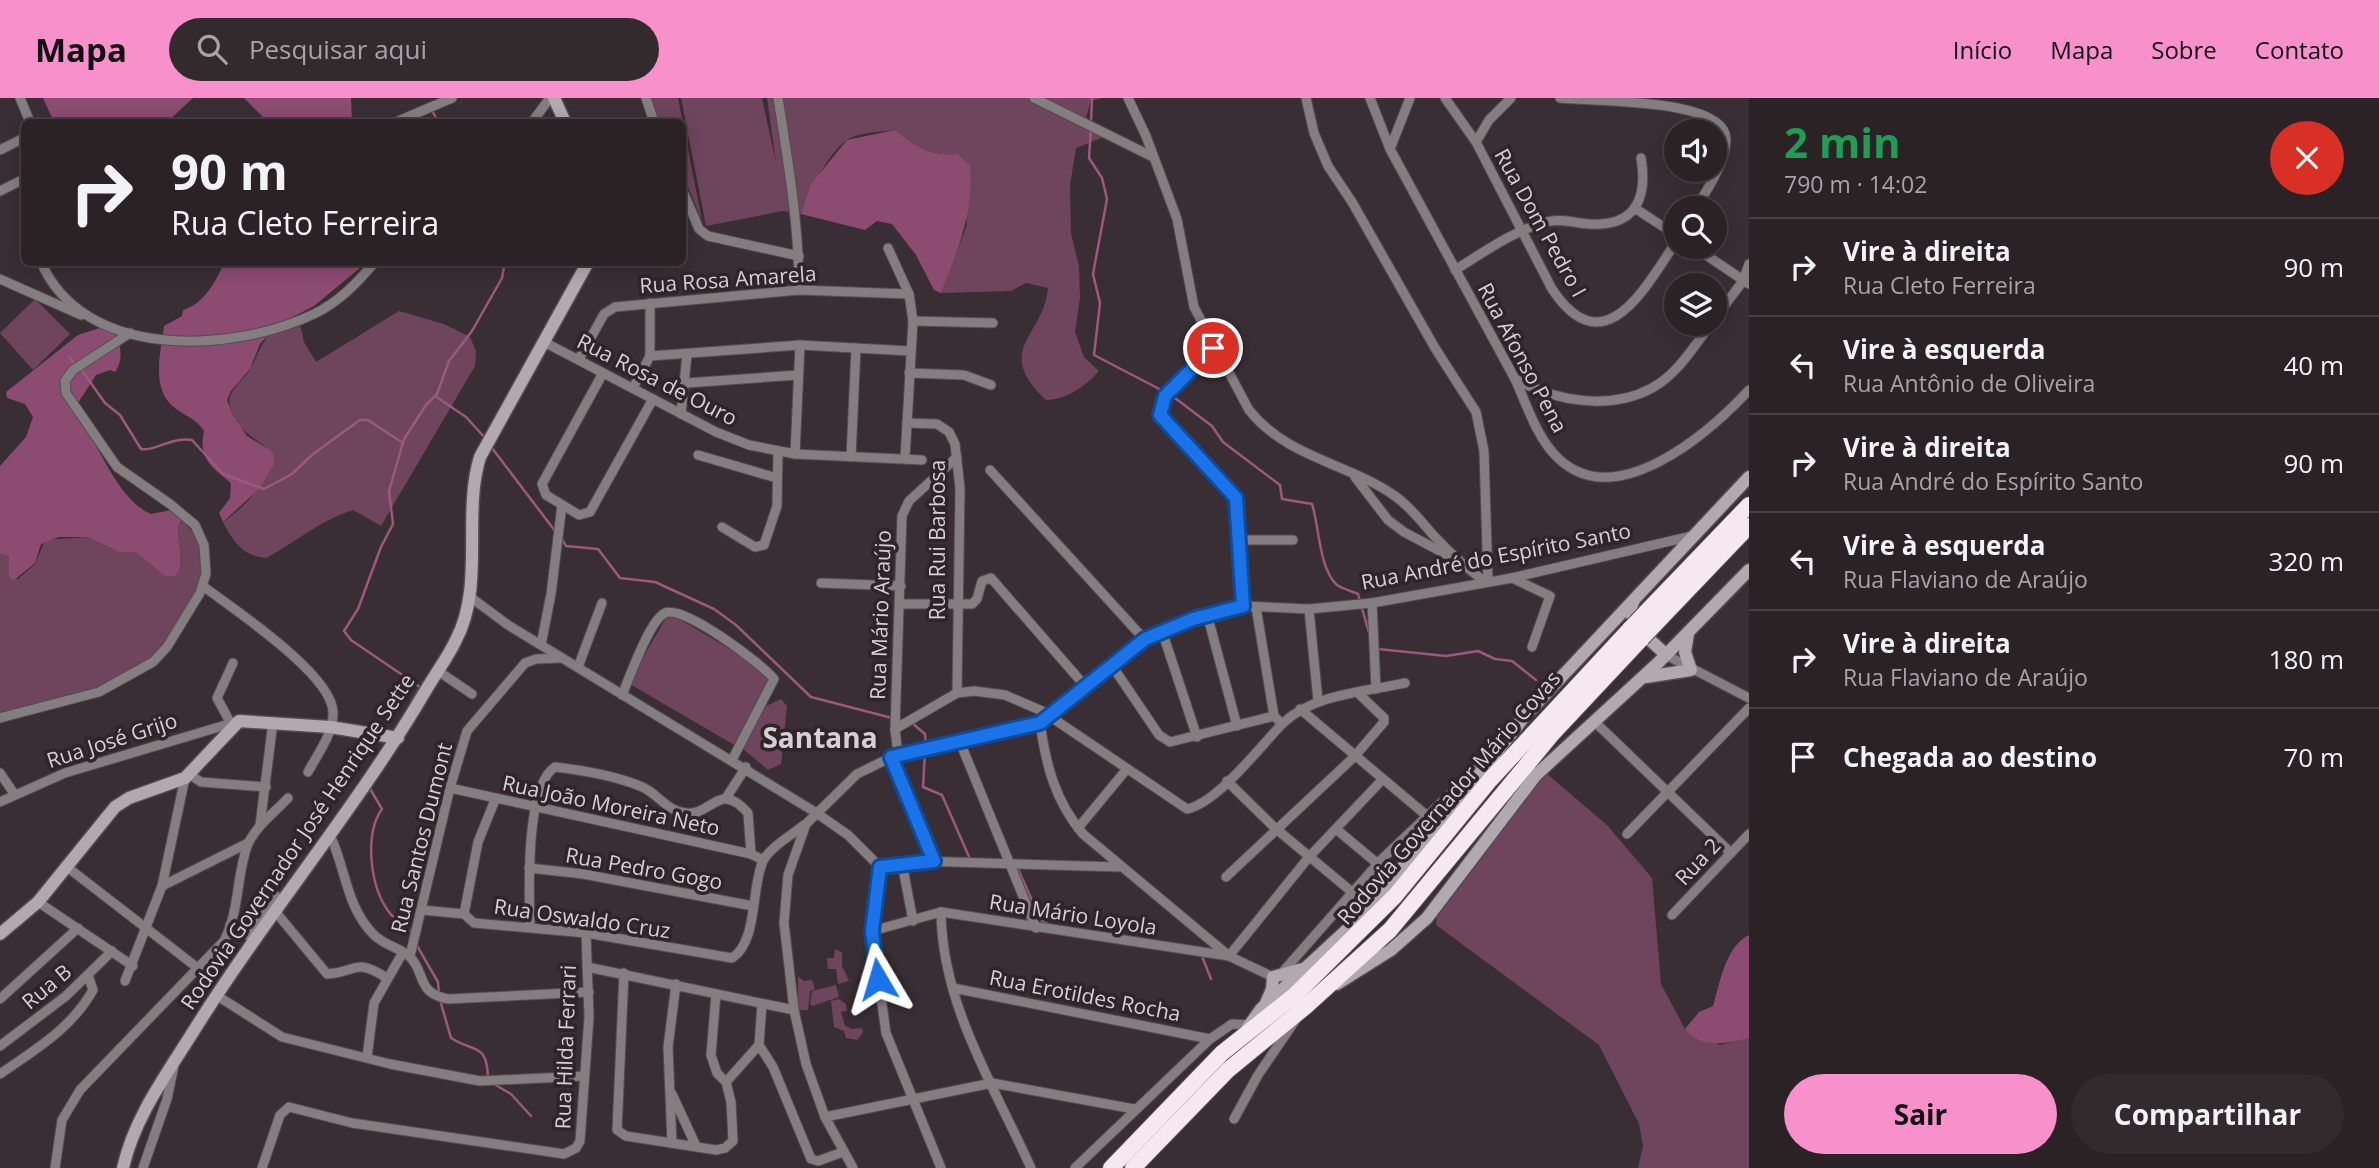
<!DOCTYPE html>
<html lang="pt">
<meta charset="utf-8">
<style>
:root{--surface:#2b2226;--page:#332a2e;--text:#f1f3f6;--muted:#a6a4a7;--line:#473f43;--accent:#f890cb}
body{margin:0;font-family:"Open Sans",sans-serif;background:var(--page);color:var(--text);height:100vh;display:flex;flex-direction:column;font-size:26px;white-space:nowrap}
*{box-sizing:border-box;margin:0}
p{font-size:23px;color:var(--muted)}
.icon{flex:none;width:38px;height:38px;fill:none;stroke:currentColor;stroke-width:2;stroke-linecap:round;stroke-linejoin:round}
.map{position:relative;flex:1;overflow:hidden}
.sheet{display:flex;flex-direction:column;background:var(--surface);width:630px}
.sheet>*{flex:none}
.hud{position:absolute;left:21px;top:21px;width:665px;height:147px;border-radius:10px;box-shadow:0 4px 18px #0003,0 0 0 2px var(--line);background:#2b2226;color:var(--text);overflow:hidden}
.tools{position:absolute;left:1664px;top:21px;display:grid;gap:14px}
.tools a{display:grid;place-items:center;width:63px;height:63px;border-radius:50%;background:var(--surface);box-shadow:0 4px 18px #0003,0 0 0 2px var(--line);font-size:35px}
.pin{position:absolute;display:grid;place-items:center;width:60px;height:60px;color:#fff;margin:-30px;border:4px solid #fff;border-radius:50%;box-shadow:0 2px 7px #0007}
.me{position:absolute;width:77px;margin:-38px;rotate:353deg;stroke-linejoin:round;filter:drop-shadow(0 0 5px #0008)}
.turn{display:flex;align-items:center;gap:24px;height:147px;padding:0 35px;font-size:32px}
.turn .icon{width:91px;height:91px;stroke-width:2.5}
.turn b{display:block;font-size:49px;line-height:60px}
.round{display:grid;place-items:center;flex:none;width:74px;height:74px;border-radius:37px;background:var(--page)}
.overview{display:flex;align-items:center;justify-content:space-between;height:119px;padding:0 35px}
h1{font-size:42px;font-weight:700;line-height:52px;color:#1e9e55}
.cta{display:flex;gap:14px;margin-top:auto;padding:14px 35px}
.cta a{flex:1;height:80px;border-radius:42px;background:var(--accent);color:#111;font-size:28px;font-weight:700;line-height:80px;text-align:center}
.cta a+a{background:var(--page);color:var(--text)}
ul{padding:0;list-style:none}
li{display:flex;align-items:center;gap:21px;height:98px;padding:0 35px;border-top:2px solid var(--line)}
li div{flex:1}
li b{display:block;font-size:26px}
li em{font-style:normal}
header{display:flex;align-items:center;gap:42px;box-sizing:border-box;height:98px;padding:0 35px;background:var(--accent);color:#111}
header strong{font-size:33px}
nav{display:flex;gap:38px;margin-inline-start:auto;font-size:24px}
.search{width:490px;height:63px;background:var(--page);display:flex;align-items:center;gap:18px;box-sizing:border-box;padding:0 24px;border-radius:38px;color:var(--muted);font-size:26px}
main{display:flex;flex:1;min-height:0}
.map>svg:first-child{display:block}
.green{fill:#6e455c}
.forest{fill:#8c4c71}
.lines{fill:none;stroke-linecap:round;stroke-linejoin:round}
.stream{stroke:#9a597e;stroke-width:2.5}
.street-casing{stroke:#554b50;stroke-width:11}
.secondary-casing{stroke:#554b50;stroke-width:15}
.highway-casing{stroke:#554b50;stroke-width:18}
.street{stroke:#847e81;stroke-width:9}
.secondary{stroke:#b2a9ae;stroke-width:12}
.highway{stroke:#f7e8f0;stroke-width:16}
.highway-bridge-casing{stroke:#554b50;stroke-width:18;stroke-linecap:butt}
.highway-bridge{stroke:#f7e8f0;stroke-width:16}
.route-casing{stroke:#114b97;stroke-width:18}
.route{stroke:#1a73e8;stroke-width:12}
.labels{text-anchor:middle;stroke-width:7;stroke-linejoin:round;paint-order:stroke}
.street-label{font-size:21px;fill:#d7d0d3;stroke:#2f2429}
.district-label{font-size:28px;font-weight:bold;fill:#d7d0d3;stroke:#2f2429}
</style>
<header>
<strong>Mapa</strong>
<div class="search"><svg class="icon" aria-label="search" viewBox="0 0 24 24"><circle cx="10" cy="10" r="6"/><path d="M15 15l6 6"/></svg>Pesquisar aqui</div>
<nav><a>Início</a><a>Mapa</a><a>Sobre</a><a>Contato</a></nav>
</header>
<main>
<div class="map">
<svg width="1749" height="1070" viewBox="0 0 1749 1070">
<rect width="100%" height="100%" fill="#392e33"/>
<g class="green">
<path d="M649,0H678L702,123L683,76L682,24H660Z"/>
<path d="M681,0H762L776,65L767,0H1102L1091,3L1086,19L1106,38L1076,50L1070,87L1071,135L1079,168L1080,200L1075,234L1084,259L1099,273C1086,288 1066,302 1046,302C992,251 1044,239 1048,190L1026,185L1011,193L941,195L967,127L957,56C929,58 917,49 895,32C881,34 859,34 847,42C827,56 809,94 801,116L783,113L706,128Z"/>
<path d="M35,201L70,236L33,272L0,235Z"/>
<path d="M399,213L444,226L470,239L476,253L475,268L381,428L353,412C321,422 296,444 266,460C243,458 233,444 223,424C241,413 273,379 274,357C261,341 244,340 233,316C222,294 240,288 250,271C267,240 263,234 298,217L304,244L316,264Z"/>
<path d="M181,421L198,440L202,480L188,511L160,549L136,574L114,586L0,616V456L9,458V479L18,481L35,466L45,442L87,439L112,451L136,453L166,479L176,476C188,457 172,441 181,421Z"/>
<path d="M669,515L777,579L736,648L628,585Z"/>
<path d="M781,601L787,608L781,666L768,672L742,650L766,608Z"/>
<path d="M1546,675L1607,727L1652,780L1661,886L1685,931L1720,947L1749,940V1070H1638L1643,1048L1639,1026L1599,947L1436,827L1437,819Z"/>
<path d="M835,851L842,854V868L849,883L838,886L836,871H828L827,860H834Z"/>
<path d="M798,878L804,883L812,882L815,891L810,893L808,912H798Z"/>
<path d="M836,887L839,899L812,908L810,905L812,893Z"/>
<path d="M839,901L846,906L847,913L841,914L845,928L852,931L862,930L863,935L857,942L846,940L844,933L834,929L831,903Z"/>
</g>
<g class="forest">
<path d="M43,0H193L167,24H54Z"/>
<path d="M244,0H351L352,24H268Z"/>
<path d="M895,32C917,49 929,58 957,56L970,68C974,114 958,152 941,195L934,192L916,157L892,126L877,123L865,132L801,116L811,86L847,42Z"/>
<path d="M224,165H366L314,208L277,227L260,246L250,271L231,293L227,302L233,317L247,338L270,352L274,357V366L260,390L223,424L219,415L230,400L231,385C211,369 198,360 204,333C196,320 186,319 175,310C150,291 161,254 164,228L182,218L183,212C204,206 216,183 224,165Z"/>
<path d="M103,229L113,232C121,243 124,263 115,274L110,272L96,277L76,308C93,338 117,402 151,416L171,412L181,421C172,441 188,457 176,477L166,479L136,454H119L87,439H59L41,446L35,465L13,483L9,479V458L0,456V368L26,339L33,319L25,306L7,300L6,294L78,237Z"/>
<path d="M1749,837V940C1727,946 1701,951 1685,931L1699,914L1713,908C1720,885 1725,849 1749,837Z"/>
</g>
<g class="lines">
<g class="stream">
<path d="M432,12L438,24"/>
<path d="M1091,24L1092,0"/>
<path d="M1091,30L1089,60L1102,80L1107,101L1093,176L1100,205L1094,257L1165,294"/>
<path d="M69,259L76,267"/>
<path d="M81,271L105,305L120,317L141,351C153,354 171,339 192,342L223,376L264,391L292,376L313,356L360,322H368L403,345"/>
<path d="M1171,297L1212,328L1223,344L1280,387L1282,401L1312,406C1319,427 1319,471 1337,487C1343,491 1351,493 1358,496L1369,535"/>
<path d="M435,298L466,319L486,341"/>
<path d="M492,350L555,433"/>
<path d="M562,441L566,448L598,451L620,480L655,484L714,511L736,527L811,599L892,620"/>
<path d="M1378,551L1446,558L1478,553L1495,561L1512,563L1536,582"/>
<path d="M408,610L420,589L351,542L344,533L358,511L381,449L393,426L389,393L404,341L426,307L437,296L449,263L472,233L502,180L505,164"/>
<path d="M912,625L925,636L926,647"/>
<path d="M925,654L923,689L942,697L970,761"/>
<path d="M369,689L382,711C364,736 370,789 389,814C396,824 406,825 412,836"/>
<path d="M1017,769L1041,822L1048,826"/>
<path d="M416,846L438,884L439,896"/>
<path d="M1202,858L1211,881"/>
<path d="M440,902L451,940C474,955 487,944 488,980"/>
<path d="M492,985L511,996L531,1018"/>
</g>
<g class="street-casing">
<g id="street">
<path d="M20,0L30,24"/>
<path d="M646,0L654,24"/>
<path d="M778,0C788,63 799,127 799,192"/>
<path d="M1034,0L1153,59"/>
<path d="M1128,0L1146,38L1177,121L1194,209L1249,312C1287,360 1348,365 1395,398C1412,410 1422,425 1436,440C1451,456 1467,470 1484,483"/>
<path d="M1306,0L1314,35L1328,68L1352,104L1435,250L1476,314L1484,353L1488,483"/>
<path d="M1370,0L1390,51L1515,281C1527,307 1537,341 1559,361C1617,415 1709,335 1749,292"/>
<path d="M1445,0L1476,44L1552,191C1604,269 1645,190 1676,144"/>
<path d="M1560,0C1597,4 1727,0 1726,42C1725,66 1708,90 1696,110"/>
<path d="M396,24L452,0"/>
<path d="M532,24L550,0"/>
<path d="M1476,44L1489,22L1511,0"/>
<path d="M1390,51L1410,0"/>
<path d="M0,52L24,40"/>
<path d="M682,91L699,131L708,138L799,158"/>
<path d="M0,93L24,81"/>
<path d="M1636,111L1676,137"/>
<path d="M1694,149L1749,186"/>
<path d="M888,150L909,196L913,223L905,360"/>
<path d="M41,164C84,263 232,255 314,216C339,204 357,185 375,164"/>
<path d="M1455,172C1484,154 1513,133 1546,124C1561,120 1574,125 1589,126C1635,129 1648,101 1641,60"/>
<path d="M0,181L81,217"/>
<path d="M1715,220L1743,183L1749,166"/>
<path d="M913,223L993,225"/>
<path d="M544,244L716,334L749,347L795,356L922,362"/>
<path d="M1213,251L1165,297L1160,317L1236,400L1243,508"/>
<path d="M650,258L800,247L910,253"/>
<path d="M579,261L604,216L615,209L799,192L909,196"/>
<path d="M603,275L542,386L546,397L579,417L590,414L653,301"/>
<path d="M909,275L964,277L991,287"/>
<path d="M1515,281C1555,303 1610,313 1652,290C1678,276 1694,248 1711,226"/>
<path d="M686,285L798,277"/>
<path d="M633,290L650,258V205"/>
<path d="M681,316L687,256"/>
<path d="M907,325L937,326L949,334L955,346L960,390L957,595"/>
<path d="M795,356L800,247"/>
<path d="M698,357L777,380"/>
<path d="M851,359L856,250"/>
<path d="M990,372L1145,542"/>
<path d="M1355,379L1388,422L1404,434L1453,460"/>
<path d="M722,429L755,449L764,447L777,408L778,354"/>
<path d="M1240,442H1293"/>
<path d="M1512,480L1550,498L1532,549"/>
<path d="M821,485L901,488"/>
<path d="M203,488C233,511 332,576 333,614C334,635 317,657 308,674"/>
<path d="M469,498L508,527L815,714L848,737L880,769"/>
<path d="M1372,505L1376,591"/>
<path d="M901,506H972L977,501L982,483L991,480L1085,588"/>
<path d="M1256,509L1274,618"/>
<path d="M1309,511L1318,603"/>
<path d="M1207,516L1237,628"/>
<path d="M1162,533L1197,639"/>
<path d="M541,547L551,496L562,407"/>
<path d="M1666,557L1749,600"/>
<path d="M578,569L602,505"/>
<path d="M1113,569L1159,637L1170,644L1274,618L1282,626C1313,596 1364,594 1405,585"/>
<path d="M438,573L472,596"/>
<path d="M622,597C630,579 649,523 665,515C683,506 762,566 774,581L732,662"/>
<path d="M1300,611L1426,717"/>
<path d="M0,620L99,594L153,564L167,549L200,495L206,476L204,447L195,427L170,406L117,369L66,295L65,283L73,272L130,235"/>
<path d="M230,624L217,600L233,565"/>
<path d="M1040,625C1046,667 1055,703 1083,736L1229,858L1273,879"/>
<path d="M1596,625L1731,755"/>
<path d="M895,631L957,595L974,593L1005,597L1042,613L1187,711C1217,705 1260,649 1282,626"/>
<path d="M960,644L1036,830"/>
<path d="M898,656L895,631L902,418L909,403L957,359"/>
<path d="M891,659L934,763"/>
<path d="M0,675L15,697"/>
<path d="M189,676L201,684L266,689"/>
<path d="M1227,683L1275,730L1352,794"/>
<path d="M450,690L751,756L763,762"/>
<path d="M726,700L746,669"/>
<path d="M0,704L65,675L239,623"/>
<path d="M260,727L273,624"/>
<path d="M1078,730L1126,672"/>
<path d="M1336,731L1378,766"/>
<path d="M1627,736L1749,610"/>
<path d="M330,737C346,771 346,808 373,836C383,847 401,850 410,859C426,875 416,895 448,901L589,894"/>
<path d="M902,765L913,823"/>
<path d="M67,769L199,871"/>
<path d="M880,769L872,833L886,935L941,1070"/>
<path d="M880,769L919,763L1119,769"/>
<path d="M529,770L583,776L753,808"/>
<path d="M1226,779L1354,659L1384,624V620L1358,595"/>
<path d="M162,788L248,745"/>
<path d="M38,804L133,868"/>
<path d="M274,812L327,876C358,874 354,859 387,880"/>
<path d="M422,812L464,816L474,825L586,835L732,860C758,844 751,789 763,763C770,749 792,737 804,727"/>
<path d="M941,814C942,907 994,988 1031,1070"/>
<path d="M464,816L478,744L495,702"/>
<path d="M1672,817L1749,736"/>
<path d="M230,827L253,840"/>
<path d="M530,828C529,796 525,688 555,669C581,672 615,678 640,688C657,694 667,714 686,715C712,718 719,682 748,715L751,756"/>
<path d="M872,833L941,814L1229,858"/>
<path d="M251,835L276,798"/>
<path d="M410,858L450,690L467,633L525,565L536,561L561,560"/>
<path d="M1229,858L1309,759L1382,682"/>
<path d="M587,869L794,912"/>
<path d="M624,875L617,1032L626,1038L716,1052L725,1050L733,1043L731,1004L726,984L717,975L711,957L716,896"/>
<path d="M1280,877L1382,761L1485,663"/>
<path d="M125,883L162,788L185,680"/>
<path d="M953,890L1210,941"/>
<path d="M216,897L282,939L390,966L480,983L584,978"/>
<path d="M0,901L78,830"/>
<path d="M759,947L773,969L811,1061L818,1063L843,1054"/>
<path d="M0,948L66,898L112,853"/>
<path d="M367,959L374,905L402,856"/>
<path d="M0,976C36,951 71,931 93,892L88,877"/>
<path d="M726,984L759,947L762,906"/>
<path d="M672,996L696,1048"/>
<path d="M825,1019L992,985L1134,1011"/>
<path d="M1234,1021L1258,977L1297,920"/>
<path d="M672,1045L668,949L676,886"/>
<path d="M55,1070L62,1022L80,992L224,843C240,813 236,777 248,746C256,728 275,714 288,700"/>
<path d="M143,1070L167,1001L174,968"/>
<path d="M262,1070L280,1017L289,1009L352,1025L564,1056L576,1050L580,1043L589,919L586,835"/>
<path d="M853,1070L825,1019L806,966L794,912L784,825L788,777L806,726L857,676L898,656L1040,625L1145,542L1207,516L1243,508L1309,511L1372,505L1512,480L1692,438"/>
<path d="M1075,1070L1210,941L1232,926L1250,927"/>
</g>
</g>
<g class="secondary-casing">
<g id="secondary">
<path d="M554,0L565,24"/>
<path d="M1634,502C1622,524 1652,542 1666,557"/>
<path d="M1646,579L1691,572L1685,554L1688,536"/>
<path d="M0,836L38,804L115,709L129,700L185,680L239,623L330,629L398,640"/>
<path d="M1337,886L1391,852L1427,820L1536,677L1658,565L1749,472"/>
<path d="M1266,905L1272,891L1273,879L1306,870"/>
<path d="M1248,929L1261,911L1351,828L1439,728L1524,619L1749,379"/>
<path d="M123,1070C134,1020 166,977 193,934C266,817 356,711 426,592C436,575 448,559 456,542C485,487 462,417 480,359L588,164"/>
</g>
</g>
<g class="highway-casing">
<g id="highway">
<path d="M1649,511L1749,407"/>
<path d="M1660,521L1749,428"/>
<path d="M1111,1070L1222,955L1295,897L1395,798L1490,682L1631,530"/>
<path d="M1133,1070L1228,972L1305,909L1390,832L1553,635L1642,540"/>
</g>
</g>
<use href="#street" class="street"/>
<use href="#secondary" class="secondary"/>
<use href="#highway" class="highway"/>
<g class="highway-bridge-casing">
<g id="highway-bridge">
<path d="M1631,530L1649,511"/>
<path d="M1642,540L1660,521"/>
</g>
</g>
<use href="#highway-bridge" class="highway-bridge"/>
</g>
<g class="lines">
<g class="route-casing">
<path id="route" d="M878,881L872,833L880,769L934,763L891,659L1040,625L1145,541L1193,521L1243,508L1236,400L1160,317L1165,298L1213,250"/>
</g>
<use href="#route" class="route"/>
</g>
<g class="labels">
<g class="street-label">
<text transform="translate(1540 125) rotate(61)" y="7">Rua Dom Pedro I</text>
<text transform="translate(728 182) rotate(-4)" y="7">Rua Rosa Amarela</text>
<text transform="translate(1522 260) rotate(62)" y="7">Rua Afonso Pena</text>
<text transform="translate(657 282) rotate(27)" y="7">Rua Rosa de Ouro</text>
<text transform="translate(938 442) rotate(-90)" y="7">Rua Rui Barbosa</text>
<text transform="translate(1496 459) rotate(-11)" y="7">Rua André do Espírito Santo</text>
<text transform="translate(881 517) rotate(-88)" y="7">Rua Mário Araújo</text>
<text transform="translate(112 643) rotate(-18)" y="7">Rua José Grijo</text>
<text transform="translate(1449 700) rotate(-49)" y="7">Rodovia Governador Mário Covas</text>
<text transform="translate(611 708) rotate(12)" y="7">Rua João Moreira Neto</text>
<text transform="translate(422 740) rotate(-76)" y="7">Rua Santos Dumont</text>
<text transform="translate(298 744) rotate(-56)" y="7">Rodovia Governador José Henrique Sette</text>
<text transform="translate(1698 764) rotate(-47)" y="7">Rua 2</text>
<text transform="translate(644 771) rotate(10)" y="7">Rua Pedro Gogo</text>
<text transform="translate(1073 817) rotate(9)" y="7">Rua Mário Loyola</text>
<text transform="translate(582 821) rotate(8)" y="7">Rua Oswaldo Cruz</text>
<text transform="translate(47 889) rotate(-40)" y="7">Rua B</text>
<text transform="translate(1085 898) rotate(11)" y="7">Rua Erotildes Rocha</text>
<text transform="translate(566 949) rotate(-88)" y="7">Rua Hilda Ferrari</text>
</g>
<g class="district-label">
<text x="820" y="650">Santana</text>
</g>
</g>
</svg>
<div class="tools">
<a><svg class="icon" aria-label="sound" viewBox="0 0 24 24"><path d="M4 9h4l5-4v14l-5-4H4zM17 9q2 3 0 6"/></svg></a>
<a><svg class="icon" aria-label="search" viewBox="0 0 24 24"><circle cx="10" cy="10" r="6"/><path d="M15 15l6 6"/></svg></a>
<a><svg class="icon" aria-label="layers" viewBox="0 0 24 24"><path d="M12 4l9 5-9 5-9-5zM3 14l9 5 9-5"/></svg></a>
</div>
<div class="pin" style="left:1213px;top:250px;background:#d93025"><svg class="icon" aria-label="arrive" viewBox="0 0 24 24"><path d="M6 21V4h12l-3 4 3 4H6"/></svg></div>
<svg class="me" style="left:878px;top:881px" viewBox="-20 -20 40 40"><path d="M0-17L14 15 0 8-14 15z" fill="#1a73e8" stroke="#fff" stroke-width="4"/></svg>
<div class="hud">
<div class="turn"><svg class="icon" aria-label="right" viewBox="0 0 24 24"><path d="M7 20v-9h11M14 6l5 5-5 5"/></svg><div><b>90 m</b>Rua Cleto Ferreira</div></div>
</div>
</div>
<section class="sheet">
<div class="overview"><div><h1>2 min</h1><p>790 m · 14:02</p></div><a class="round" style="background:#d93025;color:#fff"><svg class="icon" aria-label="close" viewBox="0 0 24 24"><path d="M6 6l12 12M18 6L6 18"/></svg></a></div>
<ul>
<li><svg class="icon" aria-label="right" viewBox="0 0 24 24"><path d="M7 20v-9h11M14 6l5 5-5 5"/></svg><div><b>Vire à direita</b><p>Rua Cleto Ferreira</p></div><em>90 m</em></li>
<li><svg class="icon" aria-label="left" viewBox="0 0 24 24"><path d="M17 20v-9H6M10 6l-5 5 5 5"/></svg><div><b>Vire à esquerda</b><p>Rua Antônio de Oliveira</p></div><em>40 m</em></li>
<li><svg class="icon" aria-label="right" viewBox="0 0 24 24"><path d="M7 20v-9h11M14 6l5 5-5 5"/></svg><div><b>Vire à direita</b><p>Rua André do Espírito Santo</p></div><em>90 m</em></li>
<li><svg class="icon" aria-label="left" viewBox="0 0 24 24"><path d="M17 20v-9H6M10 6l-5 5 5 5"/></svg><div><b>Vire à esquerda</b><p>Rua Flaviano de Araújo</p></div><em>320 m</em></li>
<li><svg class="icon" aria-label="right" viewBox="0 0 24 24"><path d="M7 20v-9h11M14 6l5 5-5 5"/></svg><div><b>Vire à direita</b><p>Rua Flaviano de Araújo</p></div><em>180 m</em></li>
<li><svg class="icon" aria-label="arrive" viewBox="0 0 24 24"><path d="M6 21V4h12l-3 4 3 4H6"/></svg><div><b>Chegada ao destino</b></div><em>70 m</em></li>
</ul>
<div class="cta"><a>Sair</a><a>Compartilhar</a></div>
</section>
</main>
